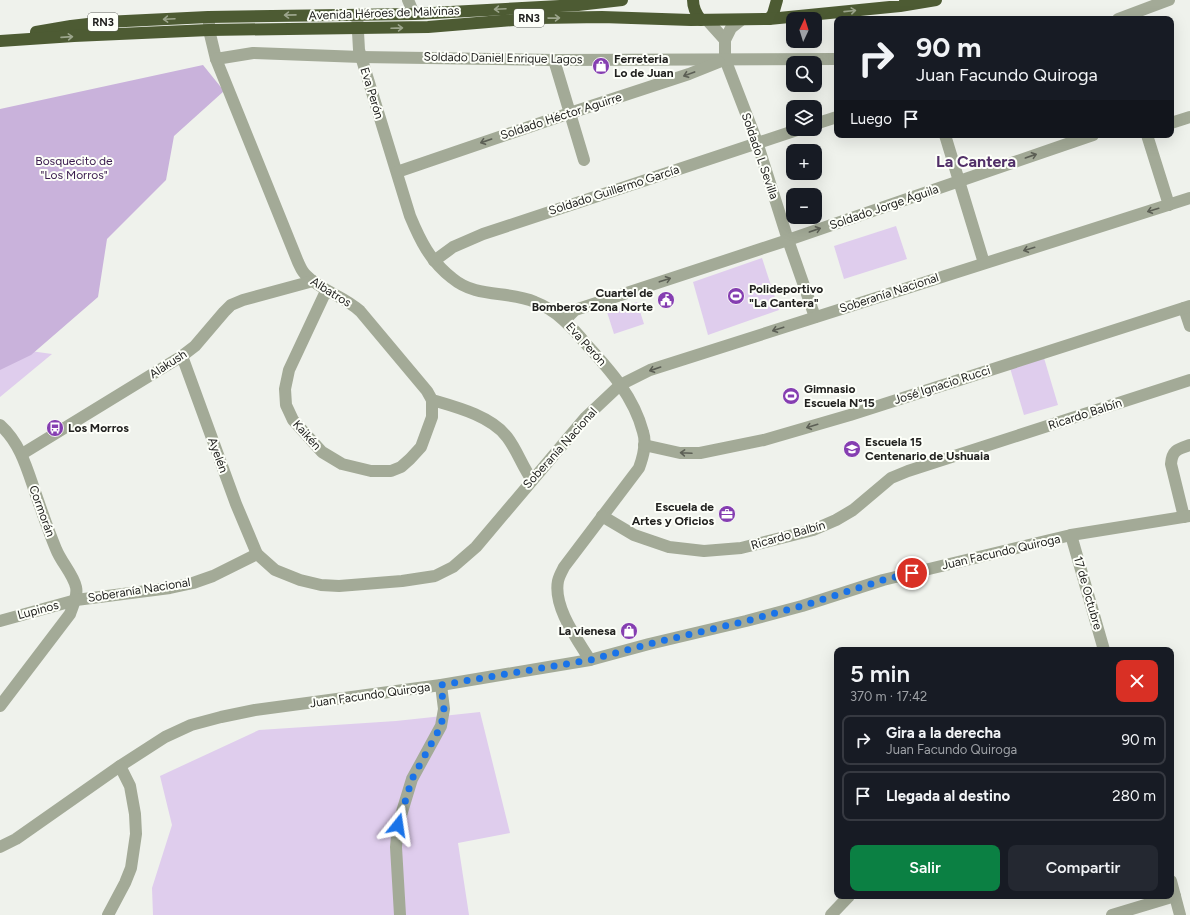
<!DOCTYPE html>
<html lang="es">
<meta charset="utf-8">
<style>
:root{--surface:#171b24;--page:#242831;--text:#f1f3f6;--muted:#9ea1a6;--line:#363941;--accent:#0b8043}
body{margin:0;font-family:Figtree,sans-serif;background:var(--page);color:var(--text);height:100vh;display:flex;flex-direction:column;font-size:15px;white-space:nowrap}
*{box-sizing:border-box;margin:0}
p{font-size:13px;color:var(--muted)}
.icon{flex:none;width:22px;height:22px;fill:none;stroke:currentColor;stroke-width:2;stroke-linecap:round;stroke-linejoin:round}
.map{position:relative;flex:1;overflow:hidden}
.panel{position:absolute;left:834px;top:647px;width:340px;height:252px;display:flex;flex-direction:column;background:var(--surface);border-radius:8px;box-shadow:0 4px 16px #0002}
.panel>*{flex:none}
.hud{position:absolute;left:834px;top:16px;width:340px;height:122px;border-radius:8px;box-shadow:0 4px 16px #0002;background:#171b24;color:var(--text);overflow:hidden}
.needle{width:26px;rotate:4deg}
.tools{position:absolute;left:786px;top:12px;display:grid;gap:8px}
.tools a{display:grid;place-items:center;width:36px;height:36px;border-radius:8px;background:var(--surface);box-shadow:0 4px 16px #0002;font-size:20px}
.pin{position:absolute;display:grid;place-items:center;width:34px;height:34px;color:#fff;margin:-17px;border:2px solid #fff;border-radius:50%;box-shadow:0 1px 4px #0007}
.me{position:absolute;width:44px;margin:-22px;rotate:15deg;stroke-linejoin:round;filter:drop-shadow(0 0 3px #0008)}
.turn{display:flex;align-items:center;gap:14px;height:84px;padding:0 16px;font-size:18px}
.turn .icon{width:52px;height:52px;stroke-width:2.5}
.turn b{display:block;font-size:28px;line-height:34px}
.then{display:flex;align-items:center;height:38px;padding:0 16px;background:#0003;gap:8px;font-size:15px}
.round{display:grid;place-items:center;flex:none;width:42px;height:42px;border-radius:8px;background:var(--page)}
.overview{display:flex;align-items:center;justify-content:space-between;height:68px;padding:0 16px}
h1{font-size:24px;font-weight:600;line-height:30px}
.cta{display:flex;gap:8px;margin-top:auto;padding:8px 16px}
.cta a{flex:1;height:46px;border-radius:8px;background:var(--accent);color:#fff;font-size:16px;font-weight:600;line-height:46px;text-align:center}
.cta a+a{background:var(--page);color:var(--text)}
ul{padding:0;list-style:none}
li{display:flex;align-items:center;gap:12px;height:50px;margin:0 8px 6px;padding:0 8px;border:2px solid var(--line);border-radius:8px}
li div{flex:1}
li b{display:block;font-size:15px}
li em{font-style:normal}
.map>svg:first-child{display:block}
.green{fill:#dfcded}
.forest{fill:#c9b2db}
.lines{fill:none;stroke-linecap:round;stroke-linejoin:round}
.street{stroke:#a3aa97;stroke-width:12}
.highway{stroke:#4d5b33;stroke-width:12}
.oneway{stroke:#9ca58c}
.oneway2{stroke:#5c5f55}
.route{stroke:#1a73e8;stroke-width:7;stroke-dasharray:0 12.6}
.labels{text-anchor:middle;stroke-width:4;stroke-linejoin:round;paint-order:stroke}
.shield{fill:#fdfff9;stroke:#636460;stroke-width:1}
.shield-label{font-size:11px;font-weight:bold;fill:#21211f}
.street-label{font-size:12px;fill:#21211f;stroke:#fdfff9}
.poi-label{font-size:12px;font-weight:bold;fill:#21211f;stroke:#fdfff9;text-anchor:start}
.park-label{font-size:12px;fill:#391a4d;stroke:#fdfff9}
.district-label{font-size:16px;font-weight:bold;fill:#512f68;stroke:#fdfff9}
</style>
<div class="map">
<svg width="1190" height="915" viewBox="0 0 1190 915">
<rect width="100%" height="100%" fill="#eff2ec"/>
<g class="green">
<path d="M896,226L907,259L844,279L834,246Z"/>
<path d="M762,258L779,310L708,335L693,282Z"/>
<path d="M637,302L644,324L614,334L607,312Z"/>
<path d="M0,349H16L52,354L0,397Z"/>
<path d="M1044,358L1058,405L1024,415L1010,368Z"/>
<path d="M480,712L510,833L458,843L469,915H153L152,888L172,825L160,776L259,730L396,721Z"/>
</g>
<path class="forest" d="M203,65L224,91L174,136L166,180L107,239L98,297L31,355L0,370V109Z"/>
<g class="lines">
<g class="street">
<path d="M408,0L414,14"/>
<path d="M357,14L359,50L410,216C420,240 430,261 452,278C477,299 507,290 535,302C556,310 572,327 586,344C610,370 634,397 643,432C647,444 643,457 639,468L564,567C562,571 559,576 558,581C553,607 577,639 590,660"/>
<path d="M1118,19L1169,0"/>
<path d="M209,20V30L216,59L298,262C300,266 302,272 306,275C321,291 344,296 360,311L427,391L432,400C456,407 491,416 507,437C517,450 522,466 532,480"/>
<path d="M707,20L725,40"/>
<path d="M741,20L731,28L725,40V59L757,142L788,240L815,317"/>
<path d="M216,59L253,53L361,57L554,60L837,59"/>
<path d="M554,60L584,160"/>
<path d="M1171,123L1190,117"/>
<path d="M815,124L837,117"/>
<path d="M945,135L984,263"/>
<path d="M1147,135L1169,205"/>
<path d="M397,172L570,113L689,74L719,62"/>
<path d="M434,261L453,247L483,234L800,129"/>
<path d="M326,291L289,370L285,389L286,405L293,420L322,452L342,464L371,471H391L401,467L410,459L421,447L432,417V400"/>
<path d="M1184,308L1190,326"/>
<path d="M565,320L575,310L788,240L1093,135"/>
<path d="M182,356L236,504L257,554"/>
<path d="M0,425C19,442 26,465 34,489C41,509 48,530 56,549C61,562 73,574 76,587C78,596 73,605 70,614L0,706"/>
<path d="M644,445L680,453H700L764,440L850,415L1190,306"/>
<path d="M22,454L182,356L195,346L224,312L231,305L243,300L313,281"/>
<path d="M602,516L634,535L669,547L704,551L741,548L813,530L836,520L853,510L891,478L908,471L1190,380"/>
<path d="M1184,517L1171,464C1172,450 1178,449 1190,445"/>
<path d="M1071,535L1104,650"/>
<path d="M0,621L76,600L170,588L193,583L213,576L257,554L275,570L300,580L321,585L339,586L402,581L435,576L453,567L476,547L586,417L620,385L650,370L1190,198"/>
<path d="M0,847L16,839L120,766L165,737L191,725L221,717L255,710L441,685L590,660L649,644L746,621L802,606L883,580L1071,535L1190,516"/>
<path d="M1171,881L1180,915"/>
<path d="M108,915L125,883L131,868L136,834L135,814L130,786L120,766"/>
<path d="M400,915L396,847L398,825L412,779L441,726L444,709L441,685"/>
<path d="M831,915L849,896"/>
<path d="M1112,915L1175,896"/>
</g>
<g class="highway">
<path d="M693,0C693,8 696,14 701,20"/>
<path d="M769,19L773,14L777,0"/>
<path d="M36,32L71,26L105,22L208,17L414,14L578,5L622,0"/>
<path d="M0,41L74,36L209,30L428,27L539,18L602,17L691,20L769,19L900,6L936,0"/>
</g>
</g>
<defs><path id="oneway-shaft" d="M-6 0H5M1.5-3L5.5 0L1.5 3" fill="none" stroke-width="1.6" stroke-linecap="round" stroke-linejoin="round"/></defs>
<g class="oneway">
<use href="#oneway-shaft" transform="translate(500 9) rotate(177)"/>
<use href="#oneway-shaft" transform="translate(850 11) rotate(-6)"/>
<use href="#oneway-shaft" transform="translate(290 15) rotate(179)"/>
<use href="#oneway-shaft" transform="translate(554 18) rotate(-1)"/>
<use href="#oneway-shaft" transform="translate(169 19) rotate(177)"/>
<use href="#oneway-shaft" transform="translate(397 28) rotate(-2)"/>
<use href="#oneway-shaft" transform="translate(67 37) rotate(-4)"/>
</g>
<g class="oneway2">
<use href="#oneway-shaft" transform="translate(689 74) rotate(160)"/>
<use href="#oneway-shaft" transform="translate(486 141) rotate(161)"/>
<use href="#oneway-shaft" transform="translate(1031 156) rotate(-19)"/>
<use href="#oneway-shaft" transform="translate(1153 210) rotate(163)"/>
<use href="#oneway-shaft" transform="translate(815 230) rotate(-19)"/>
<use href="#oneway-shaft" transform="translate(1029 249) rotate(163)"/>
<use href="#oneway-shaft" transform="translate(665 280) rotate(-18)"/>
<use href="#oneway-shaft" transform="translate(778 329) rotate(162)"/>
<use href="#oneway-shaft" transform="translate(655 369) rotate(161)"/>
<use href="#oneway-shaft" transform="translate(812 426) rotate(163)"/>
<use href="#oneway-shaft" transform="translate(686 453) rotate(-177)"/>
</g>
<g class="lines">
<path class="route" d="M398,825L412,779L441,726L444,710L441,685L590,660L649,644L746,621L802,606L883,580L912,573"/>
</g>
<defs>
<g id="shop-disc" transform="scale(0.9)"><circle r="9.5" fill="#853eb1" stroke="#fdfff9"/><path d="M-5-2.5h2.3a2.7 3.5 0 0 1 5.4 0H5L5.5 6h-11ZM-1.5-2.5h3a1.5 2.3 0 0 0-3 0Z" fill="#fff"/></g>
<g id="stadium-disc" transform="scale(0.9)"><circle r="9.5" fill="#853eb1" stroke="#fdfff9"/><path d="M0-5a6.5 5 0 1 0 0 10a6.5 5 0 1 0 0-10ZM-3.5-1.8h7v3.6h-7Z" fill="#fff"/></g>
<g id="civic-disc" transform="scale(0.9)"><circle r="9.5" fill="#853eb1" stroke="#fdfff9"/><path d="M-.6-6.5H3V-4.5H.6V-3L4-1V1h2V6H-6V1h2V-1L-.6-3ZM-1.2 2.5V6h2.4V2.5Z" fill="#fff"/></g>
<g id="bus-disc" transform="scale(0.9)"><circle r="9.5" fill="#853eb1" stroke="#fdfff9"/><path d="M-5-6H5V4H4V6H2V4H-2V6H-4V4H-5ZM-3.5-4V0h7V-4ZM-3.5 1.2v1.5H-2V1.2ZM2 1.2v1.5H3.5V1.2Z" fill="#fff"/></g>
<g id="school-disc" transform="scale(0.9)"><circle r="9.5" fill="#853eb1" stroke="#fdfff9"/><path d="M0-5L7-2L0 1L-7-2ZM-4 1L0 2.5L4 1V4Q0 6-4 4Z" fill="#fff"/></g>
<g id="office-disc" transform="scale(0.9)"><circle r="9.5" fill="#853eb1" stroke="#fdfff9"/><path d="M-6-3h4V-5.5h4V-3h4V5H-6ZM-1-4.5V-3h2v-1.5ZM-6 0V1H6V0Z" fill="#fff"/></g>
</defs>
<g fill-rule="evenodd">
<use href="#shop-disc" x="601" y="66"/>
<use href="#stadium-disc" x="736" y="296"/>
<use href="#civic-disc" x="666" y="300"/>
<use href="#stadium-disc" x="791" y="396"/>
<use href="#bus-disc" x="55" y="428"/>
<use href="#school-disc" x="852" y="449"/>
<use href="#office-disc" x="727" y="514"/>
<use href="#shop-disc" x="629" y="631"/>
</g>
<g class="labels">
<g class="shield">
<rect x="514" y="9" width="30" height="18" rx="3"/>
<rect x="88" y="13" width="30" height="18" rx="3"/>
</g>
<g class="shield-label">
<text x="529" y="22">RN3</text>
<text x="103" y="26">RN3</text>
</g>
<g class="street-label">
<text transform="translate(384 13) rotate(-2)" y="4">Avenida Héroes de Malvinas</text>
<text transform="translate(503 58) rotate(1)" y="4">Soldado Daniel Enrique Lagos</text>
<text transform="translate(372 93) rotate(73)" y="4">Eva Perón</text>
<text transform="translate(561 116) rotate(-18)" y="4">Soldado Héctor Aguirre</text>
<text transform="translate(760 156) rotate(71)" y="4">Soldado L Sevilla</text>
<text transform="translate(614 190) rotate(-18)" y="4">Soldado Guillermo García</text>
<text transform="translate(884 207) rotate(-19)" y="4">Soldado Jorge Águila</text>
<text transform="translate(331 292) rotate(32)" y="4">Albatros</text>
<text transform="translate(889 293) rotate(-18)" y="4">Soberanía Nacional</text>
<text transform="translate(586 344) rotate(48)" y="4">Eva Perón</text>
<text transform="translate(168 364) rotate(-33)" y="4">Alakush</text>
<text transform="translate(942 385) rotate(-18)" y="4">José Ignacio Rucci</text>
<text transform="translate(1085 414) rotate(-18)" y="4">Ricardo Balbín</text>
<text transform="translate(307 435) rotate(48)" y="4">Kaikén</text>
<text transform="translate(560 448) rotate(-48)" y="4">Soberanía Nacional</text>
<text transform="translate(218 455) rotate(70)" y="4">Ayelén</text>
<text transform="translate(42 511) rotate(70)" y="4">Cormorán</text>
<text transform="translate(788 535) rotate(-16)" y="4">Ricardo Balbín</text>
<text transform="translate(1001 552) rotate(-13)" y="4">Juan Facundo Quiroga</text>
<text transform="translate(139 590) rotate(-9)" y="4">Soberanía Nacional</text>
<text transform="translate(1088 593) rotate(74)" y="4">17 de Octubre</text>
<text transform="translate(38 610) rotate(-15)" y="4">Lupinos</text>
<text transform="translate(370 695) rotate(-8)" y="4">Juan Facundo Quiroga</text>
</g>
<g class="poi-label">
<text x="614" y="63">Ferreteria<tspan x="614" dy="14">Lo de Juan</tspan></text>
<text x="749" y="293">Polideportivo<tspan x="749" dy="14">"La Cantera"</tspan></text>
<text x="653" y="297" text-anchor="end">Cuartel de<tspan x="653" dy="14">Bomberos Zona Norte</tspan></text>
<text x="804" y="393">Gimnasio<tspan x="804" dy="14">Escuela N°15</tspan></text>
<text x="68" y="432">Los Morros</text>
<text x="865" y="446">Escuela 15<tspan x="865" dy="14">Centenario de Ushuaia</tspan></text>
<text x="714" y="511" text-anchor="end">Escuela de<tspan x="714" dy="14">Artes y Oficios</tspan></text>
<text x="616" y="635" text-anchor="end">La vienesa</text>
</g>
<g class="park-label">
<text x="74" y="165">Bosquecito de<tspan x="74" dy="14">"Los Morros"</tspan></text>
</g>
<g class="district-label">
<text x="976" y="167">La Cantera</text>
</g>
</g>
</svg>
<div class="tools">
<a><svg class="needle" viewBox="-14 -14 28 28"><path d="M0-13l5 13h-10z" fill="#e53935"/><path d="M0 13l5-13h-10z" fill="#9ea1a6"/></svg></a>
<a><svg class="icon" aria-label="search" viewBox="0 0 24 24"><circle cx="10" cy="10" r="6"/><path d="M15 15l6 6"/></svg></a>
<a><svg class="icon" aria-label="layers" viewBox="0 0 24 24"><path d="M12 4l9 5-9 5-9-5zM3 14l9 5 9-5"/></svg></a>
<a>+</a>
<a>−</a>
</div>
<div class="pin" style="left:912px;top:573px;background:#d93025"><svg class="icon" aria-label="arrive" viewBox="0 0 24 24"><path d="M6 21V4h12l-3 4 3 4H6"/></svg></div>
<svg class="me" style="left:398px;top:825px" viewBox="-20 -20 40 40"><path d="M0-17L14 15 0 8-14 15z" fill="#1a73e8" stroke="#fff" stroke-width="4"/></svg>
<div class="hud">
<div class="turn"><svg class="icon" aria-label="right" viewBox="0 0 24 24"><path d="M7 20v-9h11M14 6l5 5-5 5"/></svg><div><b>90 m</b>Juan Facundo Quiroga</div></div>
<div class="then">Luego<svg class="icon" aria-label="arrive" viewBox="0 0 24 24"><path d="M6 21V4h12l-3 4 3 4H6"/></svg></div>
</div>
<section class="panel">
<div class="overview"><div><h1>5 min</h1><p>370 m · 17:42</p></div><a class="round" style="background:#d93025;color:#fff"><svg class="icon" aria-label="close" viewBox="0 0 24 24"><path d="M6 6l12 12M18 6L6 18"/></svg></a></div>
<ul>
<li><svg class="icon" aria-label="right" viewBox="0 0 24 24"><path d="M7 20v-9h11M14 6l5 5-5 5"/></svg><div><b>Gira a la derecha</b><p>Juan Facundo Quiroga</p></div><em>90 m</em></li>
<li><svg class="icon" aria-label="arrive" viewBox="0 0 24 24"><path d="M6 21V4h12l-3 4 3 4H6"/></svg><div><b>Llegada al destino</b></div><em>280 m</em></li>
</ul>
<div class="cta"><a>Salir</a><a>Compartir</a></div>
</section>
</div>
